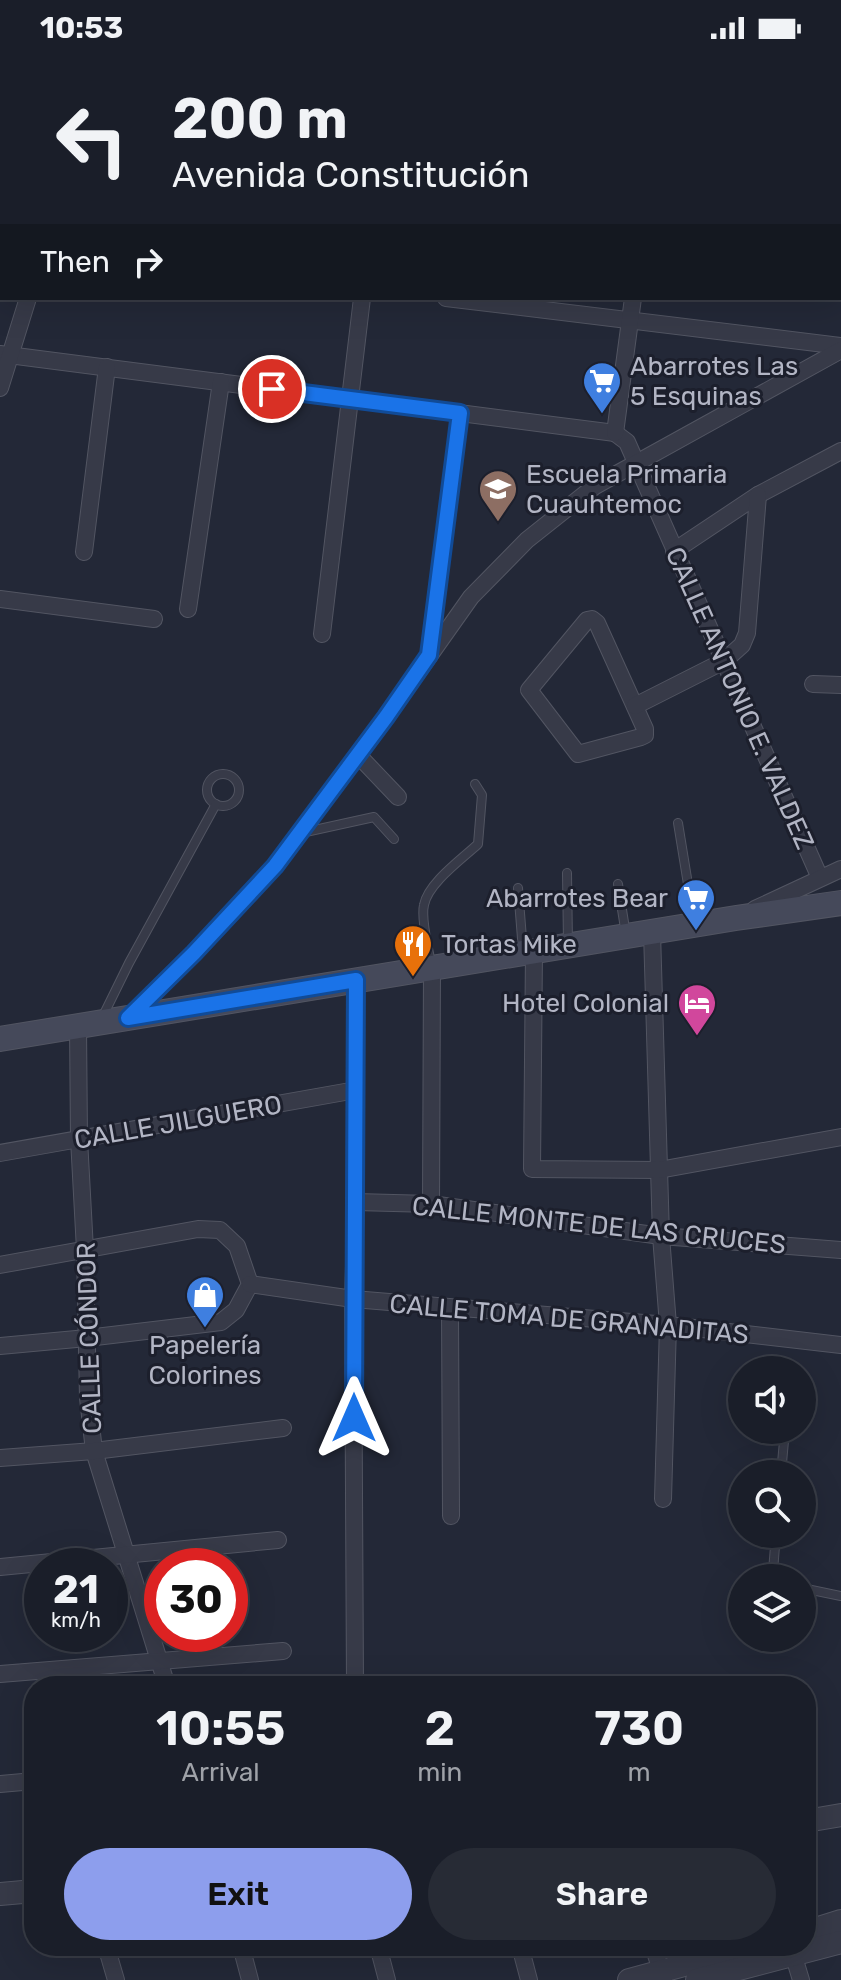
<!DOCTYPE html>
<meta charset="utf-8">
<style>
:root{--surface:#1a1e29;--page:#272b35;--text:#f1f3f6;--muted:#9fa2a8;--line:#383c46;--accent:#8d9eed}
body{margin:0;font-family:Rubik,sans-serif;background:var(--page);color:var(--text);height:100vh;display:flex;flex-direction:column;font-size:30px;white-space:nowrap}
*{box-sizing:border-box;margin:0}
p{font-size:26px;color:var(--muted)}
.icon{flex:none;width:44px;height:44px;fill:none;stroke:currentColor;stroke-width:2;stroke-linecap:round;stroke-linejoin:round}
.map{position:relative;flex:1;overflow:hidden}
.sheet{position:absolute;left:24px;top:1620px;width:792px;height:280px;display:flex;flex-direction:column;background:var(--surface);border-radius:32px;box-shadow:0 8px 32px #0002,0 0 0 2px var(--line)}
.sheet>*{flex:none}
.guide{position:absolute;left:0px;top:0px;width:842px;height:244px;box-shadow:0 8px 32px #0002,0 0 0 2px var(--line);background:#1a1e29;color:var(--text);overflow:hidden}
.buttons{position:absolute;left:728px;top:1300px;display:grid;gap:16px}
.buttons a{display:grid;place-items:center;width:88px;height:88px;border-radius:50%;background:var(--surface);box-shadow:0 8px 32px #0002,0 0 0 2px var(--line);font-size:40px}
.speed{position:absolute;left:24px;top:1492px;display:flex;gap:16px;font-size:40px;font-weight:700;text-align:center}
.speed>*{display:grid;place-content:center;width:104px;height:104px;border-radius:50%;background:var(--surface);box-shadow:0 8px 32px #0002,0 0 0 2px var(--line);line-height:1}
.speed small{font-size:20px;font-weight:400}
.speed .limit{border:12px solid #d22;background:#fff;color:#111}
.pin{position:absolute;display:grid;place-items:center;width:68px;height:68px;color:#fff;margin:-34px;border:4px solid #fff;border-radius:50%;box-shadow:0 2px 8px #0007}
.me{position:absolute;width:88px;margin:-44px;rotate:0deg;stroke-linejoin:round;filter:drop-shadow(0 0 6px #0008)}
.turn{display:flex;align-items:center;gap:28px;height:168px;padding:0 40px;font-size:36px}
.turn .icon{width:104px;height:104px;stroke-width:2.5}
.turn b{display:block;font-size:56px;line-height:68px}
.then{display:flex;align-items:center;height:76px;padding:0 40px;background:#0003;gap:16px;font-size:30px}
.eta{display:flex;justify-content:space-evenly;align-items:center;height:136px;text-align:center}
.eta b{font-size:48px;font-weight:600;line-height:56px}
.button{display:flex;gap:16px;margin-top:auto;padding:16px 40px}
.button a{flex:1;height:92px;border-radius:48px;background:var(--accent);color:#111;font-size:32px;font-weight:600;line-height:92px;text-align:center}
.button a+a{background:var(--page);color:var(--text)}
.status{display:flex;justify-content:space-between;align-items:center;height:56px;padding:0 40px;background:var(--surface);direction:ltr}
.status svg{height:22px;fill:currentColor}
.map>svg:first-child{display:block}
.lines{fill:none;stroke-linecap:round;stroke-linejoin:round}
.service-casing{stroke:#525562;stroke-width:10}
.minor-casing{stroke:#525562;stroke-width:18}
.tertiary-casing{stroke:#525562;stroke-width:24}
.secondary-casing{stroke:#525562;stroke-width:26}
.service{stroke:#373a48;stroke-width:8}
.minor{stroke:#373a48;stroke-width:16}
.tertiary{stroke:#373a48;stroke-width:22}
.secondary{stroke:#45495a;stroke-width:24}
.route-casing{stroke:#114b97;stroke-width:20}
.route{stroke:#1a73e8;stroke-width:14}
.labels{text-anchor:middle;stroke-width:6;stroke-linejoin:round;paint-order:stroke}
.poi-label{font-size:26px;fill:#b2b5c4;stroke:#1c1f2c;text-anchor:start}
.street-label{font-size:26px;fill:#b2b5c4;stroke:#1c1f2c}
</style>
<div class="status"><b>10:53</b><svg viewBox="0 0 49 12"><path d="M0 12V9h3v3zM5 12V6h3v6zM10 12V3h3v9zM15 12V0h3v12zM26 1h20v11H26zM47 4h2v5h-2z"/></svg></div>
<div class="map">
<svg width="841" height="1924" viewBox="0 0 841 1924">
<rect width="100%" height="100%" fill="#232837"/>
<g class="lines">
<g class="service-casing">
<g id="service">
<circle cx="223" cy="734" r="16"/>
<path d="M678,767L694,865"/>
<path d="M301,777L374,761L394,783"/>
<path d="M567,817L568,888"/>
<path d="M618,828L626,879"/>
<path d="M518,832L523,895"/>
<path d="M432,911C429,898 421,861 424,849C428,827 462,803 478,788L482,739L475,728"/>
<path d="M102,962L129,907L216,748"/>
<path d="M781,1418L785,1374"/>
<path d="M776,1478L773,1515L778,1522"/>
<path d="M802,1532L841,1540"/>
</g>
</g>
<g class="minor-casing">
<g id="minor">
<path d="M785,0L791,2"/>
<path d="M260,2V0"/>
<path d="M394,2L395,0"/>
<path d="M529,2V0"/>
<path d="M663,2V0"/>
<path d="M840,18L841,19"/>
<path d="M0,79H2"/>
<path d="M840,95H841"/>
<path d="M840,161L841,156"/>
<path d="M840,185H841"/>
<path d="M0,188H2"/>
<path d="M446,242L841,290"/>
<path d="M0,298L615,377"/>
<path d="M0,332L28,242"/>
<path d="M615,377L627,386L820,822"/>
<path d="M615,377L633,242"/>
<path d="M674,495L758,439L841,395"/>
<path d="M84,496L107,311"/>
<path d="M0,543L154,563"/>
<path d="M188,553L221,326"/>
<path d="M592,563L597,567L645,673V679L641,681L578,698L529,634L587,564Z"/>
<path d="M322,578L362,242"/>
<path d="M429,597L460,357"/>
<path d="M813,628L841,629"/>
<path d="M635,650L724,605L742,589L747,577L758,439"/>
<path d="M358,699L398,741"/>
<path d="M755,853L841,813"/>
<path d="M652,876L661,1180L668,1269L663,1443"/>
<path d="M534,895L532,1113L659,1114L841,1081"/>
<path d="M129,961L194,897L275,810L386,661L471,541L527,484L595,430L841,294"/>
<path d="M78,970L79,1083L85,1194L88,1342L94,1395L167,1630"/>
<path d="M0,1097L356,1034"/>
<path d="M356,1146L431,1148L661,1180L841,1194"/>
<path d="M431,1148L432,912"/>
<path d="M0,1209L198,1173L220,1174L237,1190L250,1228L236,1254L221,1266L87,1282L0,1290"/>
<path d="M250,1228L353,1243L668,1269L841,1289"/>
<path d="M450,1252L451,1460"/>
<path d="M0,1402L94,1395L283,1372"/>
<path d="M0,1511L278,1484"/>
<path d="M0,1618L283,1595"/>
<path d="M355,1630L353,1243L356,1146V924"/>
<path d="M0,1728L34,1725"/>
<path d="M106,1890L116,1924"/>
<path d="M241,1890L250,1924"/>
<path d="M378,1890L387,1924"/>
<path d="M520,1890L529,1924"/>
<path d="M653,1890L664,1923"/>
<path d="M791,1891L801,1924"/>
</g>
</g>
<g class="tertiary-casing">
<g id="tertiary">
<path d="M806,1765L841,1759"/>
<path d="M0,1838L34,1835"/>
<path d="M806,1876L841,1865"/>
<path d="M629,1924L754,1890"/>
<path d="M697,1924L841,1886"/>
</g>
</g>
<g class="secondary-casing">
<path id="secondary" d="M0,983L736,862L841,847"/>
</g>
<use href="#service" class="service"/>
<use href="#minor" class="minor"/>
<use href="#tertiary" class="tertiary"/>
<use href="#secondary" class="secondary"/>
</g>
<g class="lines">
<g class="route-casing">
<path id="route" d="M272,333L460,357L429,599L386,661L275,810L194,897L128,962L356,924L354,1362"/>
</g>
<use href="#route" class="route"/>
</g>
<defs>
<g id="supermarket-pin" transform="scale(2)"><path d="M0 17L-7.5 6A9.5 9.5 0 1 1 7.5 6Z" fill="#3f7fe0" stroke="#1c1f2c"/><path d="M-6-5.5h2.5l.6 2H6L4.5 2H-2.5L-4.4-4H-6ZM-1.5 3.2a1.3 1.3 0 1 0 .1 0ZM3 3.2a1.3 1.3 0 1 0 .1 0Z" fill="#fff"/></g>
<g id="school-pin" transform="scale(2)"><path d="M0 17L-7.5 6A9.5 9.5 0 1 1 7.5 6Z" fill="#8d6e63" stroke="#1c1f2c"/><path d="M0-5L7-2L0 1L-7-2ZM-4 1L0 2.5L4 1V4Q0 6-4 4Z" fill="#fff"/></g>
<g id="restaurant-pin" transform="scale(2)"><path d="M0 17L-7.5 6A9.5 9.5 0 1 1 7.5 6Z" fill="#e8710a" stroke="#1c1f2c"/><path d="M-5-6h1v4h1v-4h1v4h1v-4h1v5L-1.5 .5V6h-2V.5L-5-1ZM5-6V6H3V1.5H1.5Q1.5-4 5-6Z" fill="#fff"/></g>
<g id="hotel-pin" transform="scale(2)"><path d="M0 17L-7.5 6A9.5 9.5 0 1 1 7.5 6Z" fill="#d1479c" stroke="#1c1f2c"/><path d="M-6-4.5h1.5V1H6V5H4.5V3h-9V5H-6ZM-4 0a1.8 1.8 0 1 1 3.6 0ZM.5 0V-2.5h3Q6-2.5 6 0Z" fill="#fff"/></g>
<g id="shop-pin" transform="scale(2)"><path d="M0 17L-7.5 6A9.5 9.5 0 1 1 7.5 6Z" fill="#3f7fe0" stroke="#1c1f2c"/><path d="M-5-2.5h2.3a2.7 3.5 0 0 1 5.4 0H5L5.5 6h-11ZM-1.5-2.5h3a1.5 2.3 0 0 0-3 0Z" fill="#fff"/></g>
</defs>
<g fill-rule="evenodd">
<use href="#supermarket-pin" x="602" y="325"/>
<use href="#school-pin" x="498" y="433"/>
<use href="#supermarket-pin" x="696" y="842"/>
<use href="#restaurant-pin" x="413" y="888"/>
<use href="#hotel-pin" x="697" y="947"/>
<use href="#shop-pin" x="205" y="1239"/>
</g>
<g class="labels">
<g class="poi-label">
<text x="630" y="319">Abarrotes Las<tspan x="630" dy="30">5 Esquinas</tspan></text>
<text x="526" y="427">Escuela Primaria<tspan x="526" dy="30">Cuauhtemoc</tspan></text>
<text x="668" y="851" text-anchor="end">Abarrotes Bear</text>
<text x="441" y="897">Tortas Mike</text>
<text x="669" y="956" text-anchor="end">Hotel Colonial</text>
<text x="205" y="1298" text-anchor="middle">Papelería<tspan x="205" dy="30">Colorines</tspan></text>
</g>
<g class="street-label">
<text transform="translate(740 642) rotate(66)" y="9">CALLE ANTONIO E. VALDEZ</text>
<text transform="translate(178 1066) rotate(-10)" y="9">CALLE JILGUERO</text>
<text transform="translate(599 1169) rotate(6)" y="9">CALLE MONTE DE LAS CRUCES</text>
<text transform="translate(569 1263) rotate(5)" y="9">CALLE TOMA DE GRANADITAS</text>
<text transform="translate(89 1282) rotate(-92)" y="9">CALLE CÓNDOR</text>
</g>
</g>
</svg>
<div class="buttons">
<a><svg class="icon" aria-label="sound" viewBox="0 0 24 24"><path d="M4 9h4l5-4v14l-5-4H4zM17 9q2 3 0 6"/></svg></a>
<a><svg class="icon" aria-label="search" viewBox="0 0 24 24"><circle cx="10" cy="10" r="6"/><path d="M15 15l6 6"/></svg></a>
<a><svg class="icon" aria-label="layers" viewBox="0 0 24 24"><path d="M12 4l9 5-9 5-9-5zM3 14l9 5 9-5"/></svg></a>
</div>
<div class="speed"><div>21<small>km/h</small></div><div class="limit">30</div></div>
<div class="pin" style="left:272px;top:333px;background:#d93025"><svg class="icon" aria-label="arrive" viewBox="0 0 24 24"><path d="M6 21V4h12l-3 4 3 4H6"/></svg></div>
<svg class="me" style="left:354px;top:1362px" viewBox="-20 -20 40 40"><path d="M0-17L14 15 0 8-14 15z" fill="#1a73e8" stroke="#fff" stroke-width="4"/></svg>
<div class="guide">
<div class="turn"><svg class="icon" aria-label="left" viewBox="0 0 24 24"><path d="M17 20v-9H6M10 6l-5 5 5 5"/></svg><div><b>200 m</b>Avenida Constitución</div></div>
<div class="then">Then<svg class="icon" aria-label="right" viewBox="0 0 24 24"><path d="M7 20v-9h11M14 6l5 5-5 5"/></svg></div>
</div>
<section class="sheet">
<div class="eta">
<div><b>10:55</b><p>Arrival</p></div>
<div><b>2</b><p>min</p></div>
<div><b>730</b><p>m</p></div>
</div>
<div class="button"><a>Exit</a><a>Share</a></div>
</section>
</div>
